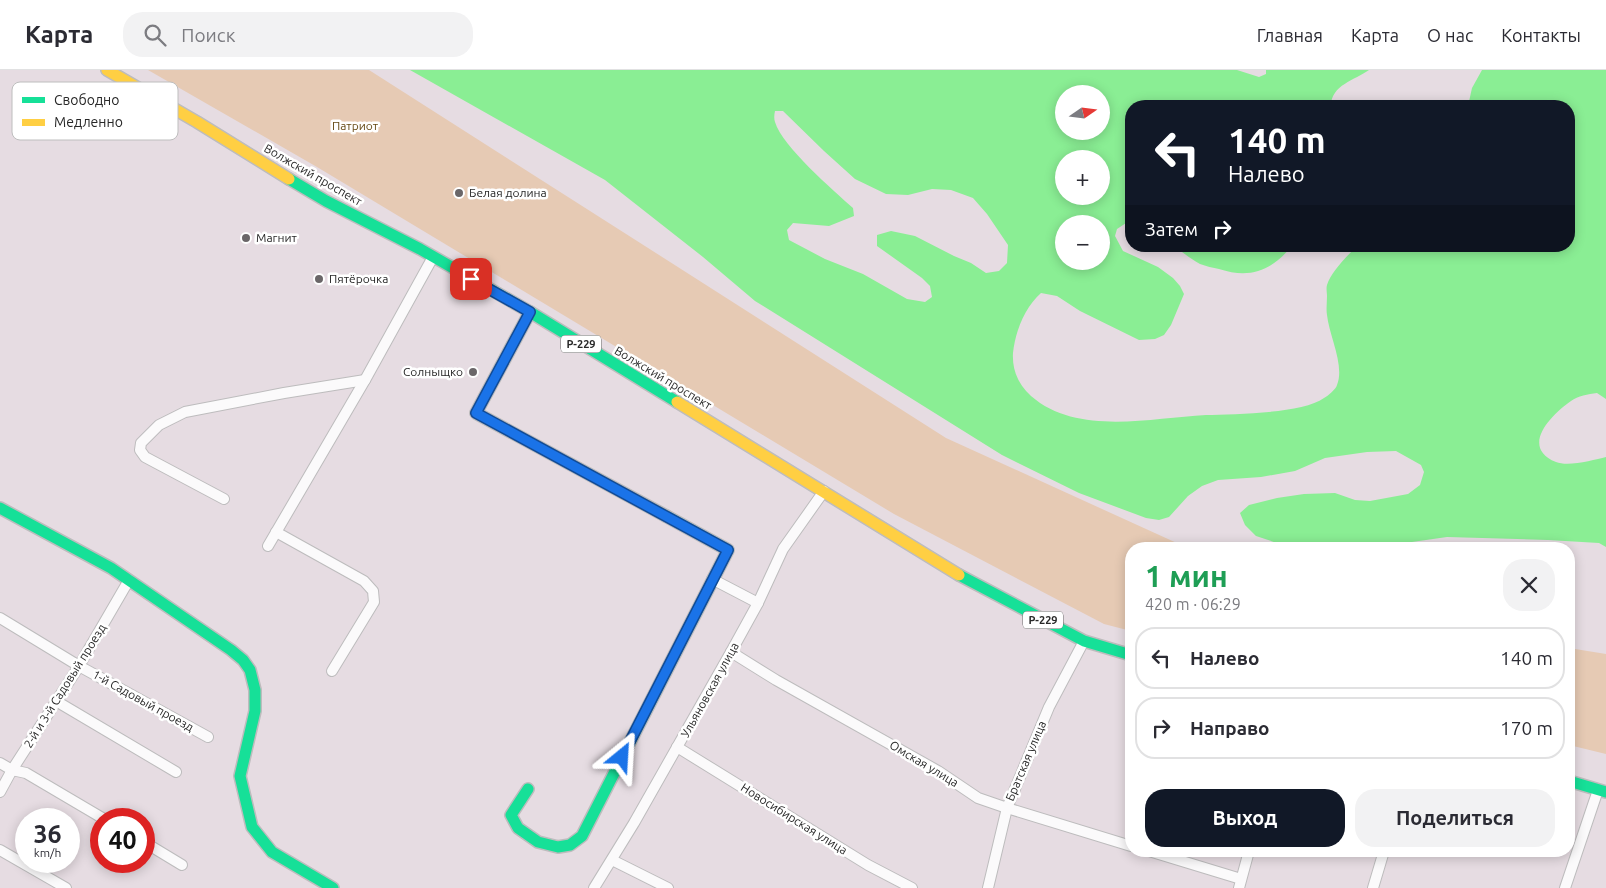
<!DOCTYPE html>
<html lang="ru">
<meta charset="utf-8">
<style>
:root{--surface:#fff;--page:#f2f2f3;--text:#2b2b33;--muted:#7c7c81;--line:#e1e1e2;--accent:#111827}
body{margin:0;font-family:Ubuntu,sans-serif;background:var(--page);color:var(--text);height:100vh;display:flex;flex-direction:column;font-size:19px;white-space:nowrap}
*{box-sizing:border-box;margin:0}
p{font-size:16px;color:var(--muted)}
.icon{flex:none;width:28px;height:28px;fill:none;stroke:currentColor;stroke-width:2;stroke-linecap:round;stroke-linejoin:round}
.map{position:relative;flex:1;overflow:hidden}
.sheet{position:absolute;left:1125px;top:472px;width:450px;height:315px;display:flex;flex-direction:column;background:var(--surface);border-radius:20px;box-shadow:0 2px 12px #0003}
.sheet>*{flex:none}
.guide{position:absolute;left:1125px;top:30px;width:450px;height:152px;border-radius:20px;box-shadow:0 2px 12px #0003;background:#111827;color:#fff;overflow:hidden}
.needle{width:32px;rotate:76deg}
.fabs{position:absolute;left:1055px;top:15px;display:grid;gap:10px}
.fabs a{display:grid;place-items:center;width:55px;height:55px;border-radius:50%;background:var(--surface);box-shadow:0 2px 12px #0003;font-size:25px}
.speed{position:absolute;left:15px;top:738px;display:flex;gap:10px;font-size:25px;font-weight:700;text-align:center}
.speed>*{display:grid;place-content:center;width:65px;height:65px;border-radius:50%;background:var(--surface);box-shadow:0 2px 12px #0003;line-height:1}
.speed small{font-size:12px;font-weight:400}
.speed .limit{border:8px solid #d22;background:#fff;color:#111}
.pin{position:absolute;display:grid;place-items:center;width:42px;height:42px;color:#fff;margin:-21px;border-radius:10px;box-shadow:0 2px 8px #0006}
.me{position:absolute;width:55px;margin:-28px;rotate:27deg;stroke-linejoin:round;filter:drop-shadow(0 0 4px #0008)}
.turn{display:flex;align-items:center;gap:18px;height:105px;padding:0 20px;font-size:22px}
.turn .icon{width:65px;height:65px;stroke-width:2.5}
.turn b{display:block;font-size:35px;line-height:42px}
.then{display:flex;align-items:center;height:48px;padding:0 20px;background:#0003;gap:10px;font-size:19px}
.round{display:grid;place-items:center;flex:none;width:52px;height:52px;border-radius:20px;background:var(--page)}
.summary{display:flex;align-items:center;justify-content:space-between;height:85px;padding:0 20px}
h1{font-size:30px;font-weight:600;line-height:38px;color:#1e9e55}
.button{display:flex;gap:10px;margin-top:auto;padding:10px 20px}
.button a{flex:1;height:58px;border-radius:20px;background:var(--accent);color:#fff;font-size:20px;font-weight:600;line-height:58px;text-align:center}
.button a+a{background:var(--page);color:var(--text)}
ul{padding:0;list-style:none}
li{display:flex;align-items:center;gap:15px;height:62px;margin:0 10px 8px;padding:0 10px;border:2px solid var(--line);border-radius:20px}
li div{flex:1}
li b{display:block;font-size:19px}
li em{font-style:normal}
header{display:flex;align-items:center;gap:30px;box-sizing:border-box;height:70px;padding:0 25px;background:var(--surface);border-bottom:1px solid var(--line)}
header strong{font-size:24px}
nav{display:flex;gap:28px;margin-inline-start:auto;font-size:18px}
.search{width:350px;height:45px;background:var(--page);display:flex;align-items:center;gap:12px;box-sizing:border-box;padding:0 18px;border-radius:20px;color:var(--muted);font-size:19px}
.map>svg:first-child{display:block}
.green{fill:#e6cab4}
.water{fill:#8aee94;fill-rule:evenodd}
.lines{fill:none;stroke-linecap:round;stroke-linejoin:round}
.street-casing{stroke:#bdbcbd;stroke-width:12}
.fast-casing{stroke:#bdbcbd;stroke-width:14}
.slow-casing{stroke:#bdbcbd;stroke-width:14}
.street{stroke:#fbfafb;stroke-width:10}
.fast{stroke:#16e098;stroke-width:11}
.slow{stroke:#ffcf43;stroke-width:11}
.route-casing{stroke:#114b97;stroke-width:12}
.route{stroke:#1a73e8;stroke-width:9}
.poi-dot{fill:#6a6668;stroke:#fff;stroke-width:2}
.labels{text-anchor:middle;stroke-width:5;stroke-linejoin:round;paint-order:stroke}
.shield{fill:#fff;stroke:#686868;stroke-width:1}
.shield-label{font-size:11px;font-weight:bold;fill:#272727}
.park-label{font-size:12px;fill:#664915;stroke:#fff}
.street-label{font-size:12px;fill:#272727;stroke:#fff}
.poi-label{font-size:12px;fill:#272727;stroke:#fff;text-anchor:start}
.key{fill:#fff;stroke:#bebebe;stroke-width:1}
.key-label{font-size:14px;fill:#272727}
</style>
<header>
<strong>Карта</strong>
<div class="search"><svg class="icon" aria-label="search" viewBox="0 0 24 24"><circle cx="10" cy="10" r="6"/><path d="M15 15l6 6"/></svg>Поиск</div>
<nav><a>Главная</a><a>Карта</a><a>О нас</a><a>Контакты</a></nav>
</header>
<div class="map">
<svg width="1606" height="818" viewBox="0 0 1606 818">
<rect width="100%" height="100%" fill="#e6dce2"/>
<g class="green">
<path d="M148,0H369L946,368L1190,479H1131V561L1104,554L894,444L317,97Z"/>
<path d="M1569,578L1606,584V684L1569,675Z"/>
</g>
<g class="water">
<path d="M410,0H1237L1259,7L1266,4V0H1369C1355,10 1331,15 1331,36H1131V153H1126L1117,159L1115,166L1123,181L1158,197L1173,208L1180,216L1184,224L1171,255L1164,265L1155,269L1139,270L1080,241L1057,226L1041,223C1025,237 1015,262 1013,283C1012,300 1018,314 1031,326C1077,366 1150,348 1206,345C1234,344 1302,344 1324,328C1328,326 1336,319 1337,315C1345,296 1329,265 1327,245C1326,239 1327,232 1327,226C1327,223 1326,218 1327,215C1331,202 1348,185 1357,176H1569V36H1468L1472,18L1482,0H1606V329L1597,323C1588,324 1578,326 1571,331C1552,344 1519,377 1556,392C1568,397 1594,390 1606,387V477L1599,473L1548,470L1447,467L1363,479H1295L1256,466L1245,455L1240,443L1249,435L1277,428L1304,424L1335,423L1355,430L1370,431L1408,424L1420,415L1424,402L1421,395L1396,381L1367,382L1325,388L1295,401L1261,407L1218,410L1202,416L1188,426L1169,447L1159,450L1146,448L1079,423L1002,385L755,231L703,187L605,110ZM1064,24H1101V61H1064ZM775,41H783L824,81L855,109L886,124L908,125L932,119L951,120L973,128L987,144L1008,175L1007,193L999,201L986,203L971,193L954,186L915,166L891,161L877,165V176L922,208L930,216L932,227L925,232L907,229L863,204L825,189L789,170L787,160L793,153L829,156L854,146L853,138C834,121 782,76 775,52C774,49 774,45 775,41ZM1064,89H1101V126H1064ZM1064,154H1101V191H1064Z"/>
<path d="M1174,176H1292C1271,201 1250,209 1219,199C1213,198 1206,196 1200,194C1191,189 1182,182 1174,176Z"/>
</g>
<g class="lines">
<g class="street-casing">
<g id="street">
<path d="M224,429L145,387L140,380L141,373L159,355L185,342L284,323L365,310"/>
<path d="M276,462L364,511L373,521L374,532L332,601"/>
<path d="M268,476L365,310L433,187"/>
<path d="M712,509L758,533"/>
<path d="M0,548L79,596L208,667"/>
<path d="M731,582L776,610L938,701L978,728L1007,738L1131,776"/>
<path d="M56,631L176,702"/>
<path d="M677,677L868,795L912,818"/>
<path d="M0,693L12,700L26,703L104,749"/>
<path d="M0,722L12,700L79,596L129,510"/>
<path d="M144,772L182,795"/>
<path d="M0,780L66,818"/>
<path d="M1149,781L1241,809"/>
<path d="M612,790L668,818"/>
<path d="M594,818L634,753L731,582L758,533L783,479L824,421"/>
<path d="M988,818L1007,738L1049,637L1084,571"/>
<path d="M1239,818L1249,781"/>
<path d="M1373,818L1384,781"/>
<path d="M1565,818L1598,720"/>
</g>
</g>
<g class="fast-casing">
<g id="fast">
<path d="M289,109L326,131L420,179L530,242L677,332"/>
<path d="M0,438L111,498L231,580L243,590L250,600L255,620V641L240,706L252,757L272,782L333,818"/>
<path d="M959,505L1084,571L1131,585"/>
<path d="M1569,711L1606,722"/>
<path d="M528,719L511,745L518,758L538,772L558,777L570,775L582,766L728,480L666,446"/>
</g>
</g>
<g class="slow-casing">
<g id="slow">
<path d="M107,0L197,52L289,109"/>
<path d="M530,242L476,343L666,446"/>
<path d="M677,332L959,505"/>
</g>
</g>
<use href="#street" class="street"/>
<use href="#fast" class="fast"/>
<use href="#slow" class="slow"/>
</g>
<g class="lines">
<g class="route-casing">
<path id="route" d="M471,209L530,242L476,343L728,480L622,687"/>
</g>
<use href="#route" class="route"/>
</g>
<g class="poi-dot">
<circle cx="459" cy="123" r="5"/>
<circle cx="246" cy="168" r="5"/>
<circle cx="319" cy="209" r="5"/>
<circle cx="473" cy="302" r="5"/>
</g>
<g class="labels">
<g class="shield">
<rect x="561" y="265.5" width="40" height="17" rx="4"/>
<rect x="1023" y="541.5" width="40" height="17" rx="4"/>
</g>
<g class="shield-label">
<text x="581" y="278">Р-229</text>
<text x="1043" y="554">Р-229</text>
</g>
<g class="park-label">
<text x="355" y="60">Патриот</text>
</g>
<g class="street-label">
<text transform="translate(313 105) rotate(30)" y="4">Волжский проспект</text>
<text transform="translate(663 308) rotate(31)" y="4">Волжский проспект</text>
<text transform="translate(65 616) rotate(-58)" y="4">2-й и 3-й Садовый проезд</text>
<text transform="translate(710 620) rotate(-61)" y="4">Ульяновская улица</text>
<text transform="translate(143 631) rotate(29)" y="4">1-й Садовый проезд</text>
<text transform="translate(1026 691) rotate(-67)" y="4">Братская улица</text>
<text transform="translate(924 694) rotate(31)" y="4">Омская улица</text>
<text transform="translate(794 749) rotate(32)" y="4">Новосибирская улица</text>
</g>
<g class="poi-label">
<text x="469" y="127">Белая долина</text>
<text x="256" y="172">Магнит</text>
<text x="329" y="213">Пятёрочка</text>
<text x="463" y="306" text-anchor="end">Солныщко</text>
</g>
</g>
<rect x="12" y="12" width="166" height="58" rx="8" class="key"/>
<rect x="22" y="27" width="23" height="6" fill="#16e098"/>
<rect x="22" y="49" width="23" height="7" fill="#ffcf43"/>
<g class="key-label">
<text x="54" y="35">Свободно</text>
<text x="54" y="57">Медленно</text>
</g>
</svg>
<div class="fabs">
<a><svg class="needle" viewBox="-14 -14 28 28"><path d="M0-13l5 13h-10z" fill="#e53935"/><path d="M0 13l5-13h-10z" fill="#7c7c81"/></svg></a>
<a>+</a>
<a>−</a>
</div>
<div class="speed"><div>36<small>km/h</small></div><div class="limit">40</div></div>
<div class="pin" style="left:471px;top:209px;background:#d93025"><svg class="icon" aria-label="arrive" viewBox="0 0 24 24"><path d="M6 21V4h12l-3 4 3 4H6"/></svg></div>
<svg class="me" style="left:622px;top:687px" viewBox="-20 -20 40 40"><path d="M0-17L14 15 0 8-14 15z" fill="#1a73e8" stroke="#fff" stroke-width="4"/></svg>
<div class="guide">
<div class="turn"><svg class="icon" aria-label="left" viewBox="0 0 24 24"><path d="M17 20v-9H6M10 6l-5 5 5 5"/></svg><div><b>140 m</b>Налево</div></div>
<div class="then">Затем<svg class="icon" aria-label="right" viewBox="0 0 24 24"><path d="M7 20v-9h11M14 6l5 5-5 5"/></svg></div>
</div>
<section class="sheet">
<div class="summary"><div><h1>1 мин</h1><p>420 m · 06:29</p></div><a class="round"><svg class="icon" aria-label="close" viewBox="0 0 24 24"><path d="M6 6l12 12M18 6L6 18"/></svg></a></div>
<ul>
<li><svg class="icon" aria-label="left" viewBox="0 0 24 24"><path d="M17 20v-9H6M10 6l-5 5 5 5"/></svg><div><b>Налево</b></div><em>140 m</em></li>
<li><svg class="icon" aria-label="right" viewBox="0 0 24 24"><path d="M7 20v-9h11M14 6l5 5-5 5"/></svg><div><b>Направо</b></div><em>170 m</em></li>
</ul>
<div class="button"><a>Выход</a><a>Поделиться</a></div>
</section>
</div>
